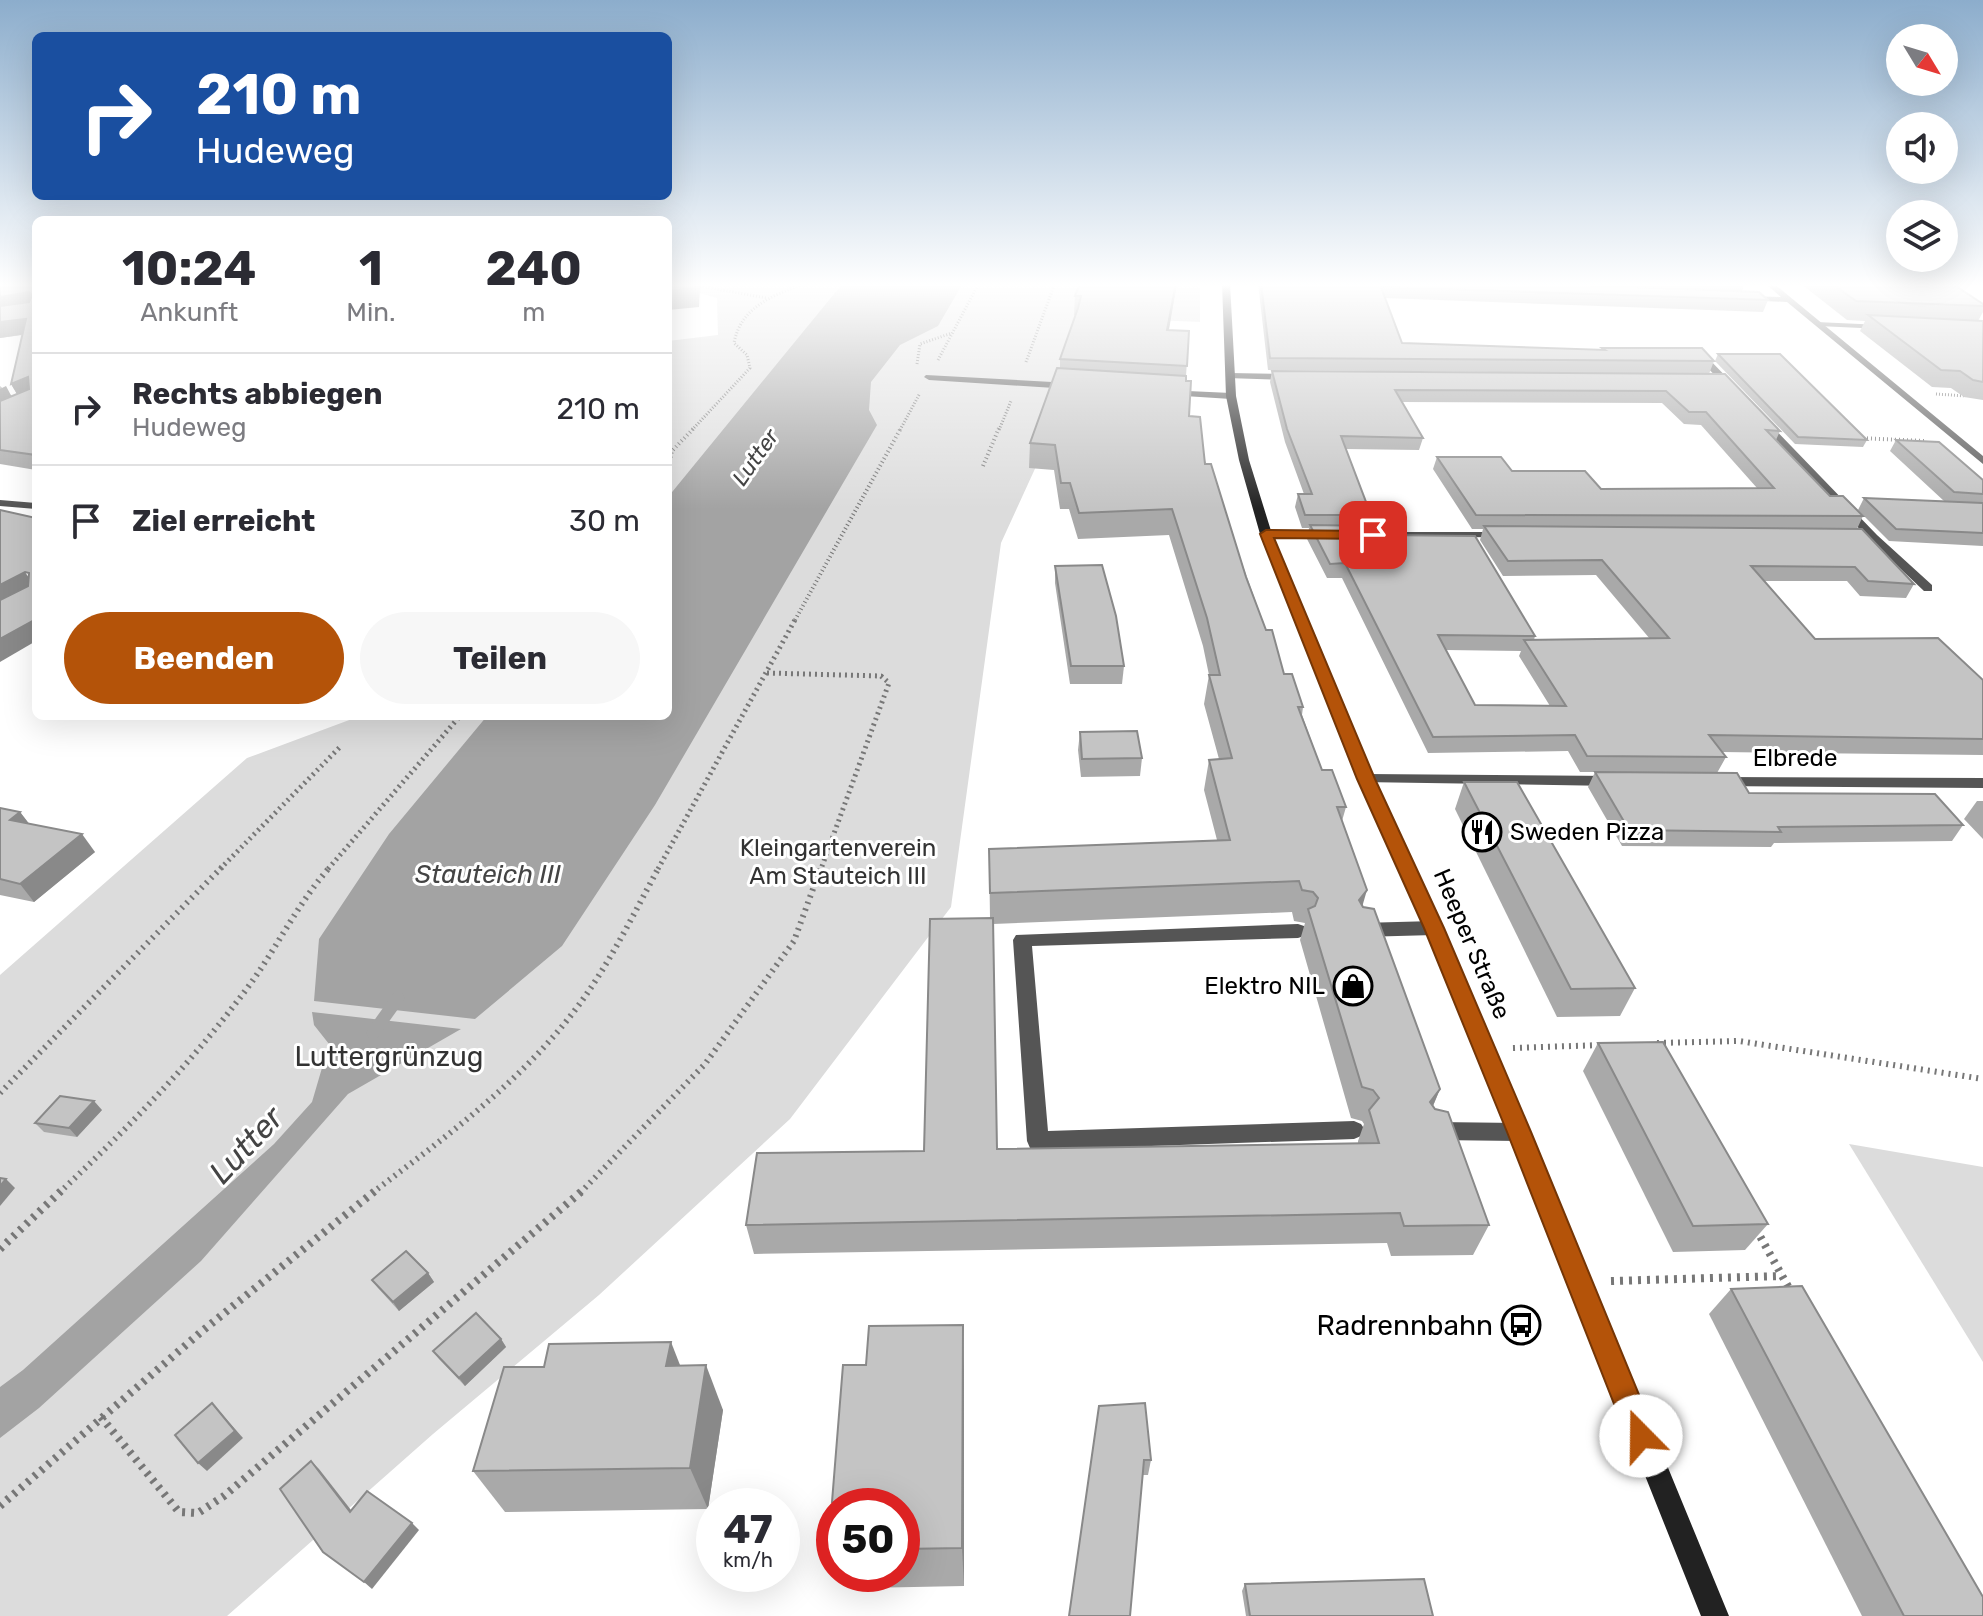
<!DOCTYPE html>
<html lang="de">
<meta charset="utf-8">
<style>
:root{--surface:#fff;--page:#f7f7f7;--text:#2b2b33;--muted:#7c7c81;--line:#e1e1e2;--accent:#b45309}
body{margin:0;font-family:Rubik,sans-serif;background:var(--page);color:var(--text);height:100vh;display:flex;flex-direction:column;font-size:30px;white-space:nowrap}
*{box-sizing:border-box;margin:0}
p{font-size:26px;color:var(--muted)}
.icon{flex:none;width:44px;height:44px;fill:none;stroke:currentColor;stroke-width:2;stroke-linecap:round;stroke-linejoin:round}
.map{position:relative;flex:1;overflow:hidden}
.details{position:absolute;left:32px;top:216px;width:640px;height:504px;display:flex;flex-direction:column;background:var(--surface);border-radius:12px;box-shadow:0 8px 32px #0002}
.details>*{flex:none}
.banner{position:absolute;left:32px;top:32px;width:640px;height:168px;border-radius:12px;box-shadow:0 8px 32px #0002;background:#1a4fa0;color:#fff;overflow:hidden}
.needle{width:52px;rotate:128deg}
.buttons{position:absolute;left:1886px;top:24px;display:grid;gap:16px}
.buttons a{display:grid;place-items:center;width:72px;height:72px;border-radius:50%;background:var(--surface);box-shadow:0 8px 32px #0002;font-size:40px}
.speed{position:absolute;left:696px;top:1488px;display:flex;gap:16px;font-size:40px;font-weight:700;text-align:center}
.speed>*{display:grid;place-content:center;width:104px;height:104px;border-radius:50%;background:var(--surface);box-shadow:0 8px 32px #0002;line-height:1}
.speed small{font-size:20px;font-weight:400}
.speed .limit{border:12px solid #d22;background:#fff;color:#111}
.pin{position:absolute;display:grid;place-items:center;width:68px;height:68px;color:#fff;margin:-34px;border-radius:16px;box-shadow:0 4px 12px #0006}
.me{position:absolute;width:88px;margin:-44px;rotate:338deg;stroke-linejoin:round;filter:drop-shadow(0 0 6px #0008)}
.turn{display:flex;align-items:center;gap:28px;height:168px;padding:0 32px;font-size:36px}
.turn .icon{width:104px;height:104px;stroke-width:2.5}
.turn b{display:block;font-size:56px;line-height:68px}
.eta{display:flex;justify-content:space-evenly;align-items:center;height:136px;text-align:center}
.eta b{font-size:48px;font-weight:700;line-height:56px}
.cta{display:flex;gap:16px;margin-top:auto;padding:16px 32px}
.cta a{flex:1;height:92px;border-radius:48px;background:var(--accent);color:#fff;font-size:32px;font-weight:700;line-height:92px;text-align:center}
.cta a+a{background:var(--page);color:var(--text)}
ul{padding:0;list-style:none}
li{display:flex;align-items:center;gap:24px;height:112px;padding:0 32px;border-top:2px solid var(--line)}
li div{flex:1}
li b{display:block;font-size:30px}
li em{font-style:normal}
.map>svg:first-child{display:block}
.green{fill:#dcdcdc}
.water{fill:#a3a3a3}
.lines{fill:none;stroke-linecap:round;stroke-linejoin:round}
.stream{fill:#a3a3a3;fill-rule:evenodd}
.path-far4{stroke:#777;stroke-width:3;stroke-dasharray:1 2;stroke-linecap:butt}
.path-far3{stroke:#777;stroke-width:4;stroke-dasharray:1 3;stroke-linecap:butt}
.path-far2{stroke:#777;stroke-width:5;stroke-dasharray:2 4;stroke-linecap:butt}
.path-far1{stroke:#777;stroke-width:6;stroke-dasharray:2 5;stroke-linecap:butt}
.path{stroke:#777;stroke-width:8;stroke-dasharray:3 6;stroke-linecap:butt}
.lane{fill:#555;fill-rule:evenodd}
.street{fill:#555;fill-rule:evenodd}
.secondary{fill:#222;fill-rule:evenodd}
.wall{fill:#a9a9a9;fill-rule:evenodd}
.shaded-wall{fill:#898989}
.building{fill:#c4c4c4;stroke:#898989;stroke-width:2}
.route{fill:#b45309;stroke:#753606;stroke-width:2}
.labels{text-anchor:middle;stroke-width:6;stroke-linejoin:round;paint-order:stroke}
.far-water-label{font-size:22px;font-style:italic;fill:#444;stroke:#fff}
.street-label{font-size:24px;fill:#000;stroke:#fff}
.poi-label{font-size:24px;fill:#000;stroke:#fff;text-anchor:start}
.park-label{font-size:24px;fill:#333;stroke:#fff}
.water-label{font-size:26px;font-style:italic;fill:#444;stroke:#fff}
.near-park-label{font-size:28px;fill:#333;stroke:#fff}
.near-poi-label{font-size:28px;fill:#000;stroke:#fff;text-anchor:end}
.near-water-label{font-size:32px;font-style:italic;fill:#444;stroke:#fff}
</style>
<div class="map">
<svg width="1983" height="1616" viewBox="0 0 1983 1616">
<rect width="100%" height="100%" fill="#fff"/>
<g class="green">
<path d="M689,283H1200V322L1104,318L1001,543L951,907L790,1119L599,1295L433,1434L227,1616H0V975L247,758L360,716H668V341L718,335L717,298L697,292Z"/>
<path d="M1849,1144L1983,1167V1362Z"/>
</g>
<g class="water">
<path d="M843,283H963L938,326L900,345L871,382L869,410L877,425L655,805L562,946L475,1019L314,1001L319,939L389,834L487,716H668V497Z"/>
<path d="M312,1012L461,1029L348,1094L201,1261L39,1408L0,1438V1387L23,1370L274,1144L312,1102L329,1044L314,1025Z"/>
</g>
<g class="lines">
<path class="stream" d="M398,993L403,994L405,998L403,1002L378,1037L373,1038L368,1037L366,1033L368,1029L393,994Z"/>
<g class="path-far4">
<path d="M694,285L767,298"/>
<path d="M938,360L979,283"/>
<path d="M1026,362L1055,283"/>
<path d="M917,364L920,344L952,333"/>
<path d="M1936,394L1966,396"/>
<path d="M692,430L750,368L747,355L734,343C741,306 774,295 806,283"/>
<path d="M900,430L920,393"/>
<path d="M999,430L1011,401"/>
</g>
<g class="path-far3">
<path d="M1859,438L1925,441"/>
<path d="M983,466L999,428"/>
<path d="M668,469L672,451L694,428"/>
<path d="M795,620L901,428"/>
</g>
<g class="path-far2">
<path d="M767,673L881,676L889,683L821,869"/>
<path d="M220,869L340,747"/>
<path d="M328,869L460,716"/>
<path d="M658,869L796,618"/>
</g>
<g class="path-far1">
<path d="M1657,1043L1739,1041L1983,1079"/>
<path d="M1513,1048L1603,1045"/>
<path d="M0,1093L222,867"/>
<path d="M59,1193C127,1129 192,1063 248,987C277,948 297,904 330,867"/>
<path d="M372,1193C443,1139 517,1085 572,1014C607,969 632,917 659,867"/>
<path d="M580,1193L705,1064L794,941L821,867"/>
</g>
<g class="path">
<path d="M1756,1229L1790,1290"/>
<path d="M0,1249L61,1191"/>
<path d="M1611,1281L1782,1276"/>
<path d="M101,1417L179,1512L198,1513L224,1496L582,1191"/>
<path d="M0,1506L201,1332L375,1191"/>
</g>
<g class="lane">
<path d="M1816,322L1882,325L1886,327L1882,329L1819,326Z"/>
<path d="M926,375L1070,383L1075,386L1070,389L929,380L924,377Z"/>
<path d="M1166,390L1231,393L1236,396L1231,399L1169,395L1164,392Z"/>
<path d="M1434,921L1440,923L1443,928L1440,933L1434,935L1361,937L1355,935L1352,930L1355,925L1361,923Z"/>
<path d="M1298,924L1304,926L1307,931L1304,936L1298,938L1032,946L1048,1131L1354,1121L1361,1124L1365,1130L1361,1136L1354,1139L1038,1150L1030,1148L1027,1141L1013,940L1016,935Z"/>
<path d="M1436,1122L1519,1123L1526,1126L1530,1132L1526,1138L1519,1141L1436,1140L1429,1137L1425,1131L1429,1125Z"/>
</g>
<g class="street">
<path d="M1765,283H1773L1983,456V464L1787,302L1744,300L1747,296L1781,297Z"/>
<path d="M1699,355H1705L1737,388V392H1731L1699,359Z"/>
<path d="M1230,373L1292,374L1297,377L1292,380L1227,378V374Z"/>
<path d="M1760,420H1766L1877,535L1932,585V591H1924L1869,539L1760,424Z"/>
<path d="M0,500L36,503V509L0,506Z"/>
<path d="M1266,531L1328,532L1334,535L1328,538L1262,536L1260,534Z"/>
<path d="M1500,532L1504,533V537L1359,538L1353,535L1359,532Z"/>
<path d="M1366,774L1613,776L1621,781L1613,786L1361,782L1358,779Z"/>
<path d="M1721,777L1983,778V788L1715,786L1713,782Z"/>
</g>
<path class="secondary" d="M1222,283H1230L1236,396L1249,460L1272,534L1358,744L1443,928L1530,1132L1729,1616H1701L1508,1132L1425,928L1344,744L1260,534L1239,460L1226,396Z"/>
</g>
<g class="wall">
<path d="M0,283H36V470L0,464V386L12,396L17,394L11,384L22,335L0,338Z"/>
<path d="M1080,283H1177L1169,330L1189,331L1186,376L1189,416L1266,630L1284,674L1303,707L1302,715L1322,770L1346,807L1342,821L1363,906L1440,1089L1433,1106L1489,1225L1473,1255L1391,1256L1387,1243L754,1254L746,1225L924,1151L990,918L989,849L1217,840L1204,790L1209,760L1219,759L1204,704L1209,675L1203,646L1169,535L1078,539L1069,509H1060L1054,470L1029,468L1030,443L1060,368V359L1076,315H1074L1075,296ZM1292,912L1294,921L1305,923L1300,940L1351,1118L1362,1121L1364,1124L1358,1141V1143L997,1149L993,924Z"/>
<path d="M1258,283H1745L1742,291L1768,300L1763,312L1385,298L1402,343L1601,350L1602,348L1714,361L1709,374L1268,370Z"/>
<path d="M1800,283H1951L1983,304V312L1978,321H1983V400L1964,397L1951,388L1932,387L1860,331L1865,321L1847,320Z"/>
<path d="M1718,354L1867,440L1863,447L1795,444L1715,361Z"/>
<path d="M1272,371L1725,374L1780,431L1776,440L1830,496L1863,516L1857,529L1914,584L1906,598L1860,596L1847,581H1764L1815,639L1983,680V755L1721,752L1726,757L1717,773L1749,793L1963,825L1952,841L1774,843L1771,847L1622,846L1588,787L1595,772H1580L1568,751L1428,753L1342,578H1327L1307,539L1309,528H1302L1295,507L1298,494H1304L1285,442L1270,382ZM1402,402L1662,403L1684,424L1701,425L1757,488L1601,489L1437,457L1433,469L1472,529H1483L1480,540L1503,576L1596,575L1650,639L1534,640L1535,636L1381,535L1369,526L1371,515L1346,449L1419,450L1423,438ZM1446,650L1521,651L1519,656L1550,706L1475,705Z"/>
<path d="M1896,440L1983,480V546L1889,541L1858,510L1864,498L1944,501L1890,451Z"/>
<path d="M1055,566L1124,666L1122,684H1070L1055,583Z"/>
<path d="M1080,732L1142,758L1140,776L1081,777L1078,750Z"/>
<path d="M1464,782L1635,988L1620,1016L1557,1017L1455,809Z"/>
<path d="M1977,801H1983V839L1964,819Z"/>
<path d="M0,808L20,812L29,824L95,852L34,902L0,895Z"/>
<path d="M1598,1043L1768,1224L1745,1250L1673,1252L1583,1071Z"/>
<path d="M102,1110L77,1137L44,1132L35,1123Z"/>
<path d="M428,1273L434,1282L399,1311L378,1288L372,1280Z"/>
<path d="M1731,1289L1983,1616H1862L1709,1314Z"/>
<path d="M501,1339L506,1347L465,1386L439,1359L433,1351Z"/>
<path d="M680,1366L723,1410L708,1509L505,1512L473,1471Z"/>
<path d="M964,1370V1586L863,1588L860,1574H902V1506H834V1509L832,1502Z"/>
<path d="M1099,1406L1151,1460L1148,1475H1142Z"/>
<path d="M1245,1584L1433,1616H1246L1242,1591Z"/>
</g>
<g class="shaded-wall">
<path d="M696,283H700L699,307L668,310V291Z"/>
<path d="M1176,283H1177L1165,350L1167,330Z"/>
<path d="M29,292L36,306L0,312V297Z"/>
<path d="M26,319L33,333L0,338V322Z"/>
<path d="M28,377L36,391L20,399L11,384Z"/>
<path d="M6,386L14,401L0,408V389Z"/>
<path d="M25,572L35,587L0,606V585Z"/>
<path d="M36,619V641L0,662V639Z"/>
<path d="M20,812L34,830L10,820Z"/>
<path d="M82,834L95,852L34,902L20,884Z"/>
<path d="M1367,890L1358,921L1359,900Z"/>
<path d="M1440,1089L1427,1120L1430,1102Z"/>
<path d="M94,1101L102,1110L77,1137L69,1128Z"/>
<path d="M6,1179L15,1188L0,1206V1186Z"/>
<path d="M428,1273L434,1282L399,1311L393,1302Z"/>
<path d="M963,1325L964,1370V1586L962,1548Z"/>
<path d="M501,1339L506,1347L465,1386L459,1378Z"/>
<path d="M671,1342L689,1388L666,1366Z"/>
<path d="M706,1365L723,1410L708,1509L690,1468Z"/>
<path d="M212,1403L243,1438L207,1471L198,1463Z"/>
<path d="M311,1461L319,1469L358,1519L350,1512Z"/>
<path d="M412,1523L419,1530L372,1589L364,1582Z"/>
</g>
<g class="building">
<path d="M0,283H36V455L0,450V401L29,389L28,377L11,384L26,319L0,322V306L29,302L32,295L29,292L0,297Z"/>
<path d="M668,283H696V288L668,291Z"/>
<path d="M1080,283H1176L1167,330L1189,331L1187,366L1060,359L1078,308L1081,296H1075Z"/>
<path d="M1261,283H1532L1759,292L1768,300L1381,287L1402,343L1605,350L1602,348H1702L1714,361L1270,358Z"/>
<path d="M1831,283H1951L1983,304V306L1856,301Z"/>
<path d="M1868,315L1983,321V382L1973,380L1960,371L1941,370Z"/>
<path d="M1718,354H1780L1867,440L1798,437Z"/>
<path d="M1057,368L1186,376V381H1191L1189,416L1200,417L1205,464H1211L1246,577L1266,630H1272L1284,674H1292L1303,707H1298L1322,770H1332L1346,807H1337L1367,890L1359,900L1363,907L1374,909L1440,1089L1430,1102L1435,1109L1448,1112L1489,1225L1404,1226L1400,1213L746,1225L757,1153L924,1151L930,919L993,918L997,1149L1379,1143L1369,1110L1379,1098L1373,1090L1362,1087L1308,909L1315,906L1318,898L1313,892L1302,890L1299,881L990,893L989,849L1230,840L1209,760L1232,758L1209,675H1220L1207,618L1172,509L1079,513L1070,483H1061L1055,445L1030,443Z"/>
<path d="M1272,371L1725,374L1780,431L1766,430L1830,496H1843L1863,516L1476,515L1437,457H1501L1512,471H1585L1601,489L1774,488L1706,412H1689L1666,391L1395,390L1423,438L1341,436L1371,515H1305L1298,494H1312L1287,429Z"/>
<path d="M1896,440L1939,442L1983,480V494L1954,492Z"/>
<path d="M1864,498L1983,503V533L1896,529Z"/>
<path d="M0,510L36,518V619L0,639V600L28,586L29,573L25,572L0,585Z"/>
<path d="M1310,525L1376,526L1381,535L1475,536L1535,636L1438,635L1475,705L1566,706L1524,640L1669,638L1602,560L1508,561L1484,526L1862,529L1914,584L1868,581L1855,567L1751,566L1815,639L1938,638L1983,680V739L1709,735L1726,757L1587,756L1575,735L1433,737L1345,563L1330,564Z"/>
<path d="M1102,565L1116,616L1124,666H1071L1055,566Z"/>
<path d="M1137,731L1142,758L1082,759L1080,732Z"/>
<path d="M1595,772L1737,773L1749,793L1935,794L1963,825L1778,827L1781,832L1629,830Z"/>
<path d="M1464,782H1517L1635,988L1571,989Z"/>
<path d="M0,808L20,812L10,820L82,834L20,884L0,879Z"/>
<path d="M1663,1042L1768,1224L1693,1226L1598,1043Z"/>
<path d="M60,1096L94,1101L69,1128L35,1123Z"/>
<path d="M0,1178L6,1179L0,1186Z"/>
<path d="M406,1251L428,1273L393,1302L372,1280Z"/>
<path d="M1802,1286L1983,1597V1616H1904L1731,1289Z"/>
<path d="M476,1313L501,1339L459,1378L433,1351Z"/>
<path d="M963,1325L962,1548L902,1549V1506H857L858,1501L832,1502L843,1365H866L869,1326Z"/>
<path d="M671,1342L666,1366L706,1365L690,1468L473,1471L504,1367H544L549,1344Z"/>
<path d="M212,1403L235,1431L198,1463L175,1435Z"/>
<path d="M1145,1403L1151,1460H1144L1130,1616H1069L1099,1406Z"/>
<path d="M311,1461L350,1512L367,1491L412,1523L364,1582L323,1552L280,1489Z"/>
<path d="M1424,1579L1433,1616H1250L1245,1584Z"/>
</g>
<linearGradient id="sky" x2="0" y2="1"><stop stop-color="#8cadcc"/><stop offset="0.56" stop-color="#fff"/><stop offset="1" stop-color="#fff" stop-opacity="0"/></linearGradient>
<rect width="1983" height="509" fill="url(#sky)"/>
<path class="route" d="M1266,530L1373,531L1379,535L1373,539L1274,538L1375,779L1444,928L1531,1132L1656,1436L1652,1447L1641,1451L1631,1447L1507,1132L1424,928L1357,779L1260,534Z"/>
<defs>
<g id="restaurant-ring" transform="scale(2)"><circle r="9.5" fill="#fff" stroke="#000" stroke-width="1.5"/><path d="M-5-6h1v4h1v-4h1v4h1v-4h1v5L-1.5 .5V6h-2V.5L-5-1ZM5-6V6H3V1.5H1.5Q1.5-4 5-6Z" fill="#000"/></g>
<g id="shop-ring" transform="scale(2)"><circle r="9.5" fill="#fff" stroke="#000" stroke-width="1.5"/><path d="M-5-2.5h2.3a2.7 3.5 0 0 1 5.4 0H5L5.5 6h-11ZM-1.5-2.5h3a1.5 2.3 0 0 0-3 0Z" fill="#000"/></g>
<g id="bus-ring" transform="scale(2)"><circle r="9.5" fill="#fff" stroke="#000" stroke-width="1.5"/><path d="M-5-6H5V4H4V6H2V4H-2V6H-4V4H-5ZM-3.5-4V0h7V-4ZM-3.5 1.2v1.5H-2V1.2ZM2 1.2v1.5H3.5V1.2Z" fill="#000"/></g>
</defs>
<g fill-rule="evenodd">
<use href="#restaurant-ring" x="1482" y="832"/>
<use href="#shop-ring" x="1353" y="986"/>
<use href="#bus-ring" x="1521" y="1325"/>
</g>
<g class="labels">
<g class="far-water-label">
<text transform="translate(755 457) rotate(-55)" y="8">Lutter</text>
</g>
<g class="street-label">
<text x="1795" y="766">Elbrede</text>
<text transform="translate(1472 944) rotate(67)" y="8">Heeper Straße</text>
</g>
<g class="poi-label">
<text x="1510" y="840">Sweden Pizza</text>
<text x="1325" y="994" text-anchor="end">Elektro NIL</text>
</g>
<g class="park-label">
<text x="838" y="856">Kleingartenverein<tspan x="838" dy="28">Am Stauteich III</tspan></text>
</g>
<g class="water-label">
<text x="488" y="883">Stauteich III</text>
</g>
<g class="near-park-label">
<text x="389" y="1066">Luttergrünzug</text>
</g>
<g class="near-poi-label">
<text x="1493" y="1335">Radrennbahn</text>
</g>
<g class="near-water-label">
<text transform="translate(246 1145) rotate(-47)" y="11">Lutter</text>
</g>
</g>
</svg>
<div class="buttons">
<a><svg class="needle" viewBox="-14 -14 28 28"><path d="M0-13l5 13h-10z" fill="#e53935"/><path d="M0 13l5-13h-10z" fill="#7c7c81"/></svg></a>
<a><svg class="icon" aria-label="sound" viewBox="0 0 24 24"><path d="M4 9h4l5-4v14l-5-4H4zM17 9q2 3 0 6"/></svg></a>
<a><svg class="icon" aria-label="layers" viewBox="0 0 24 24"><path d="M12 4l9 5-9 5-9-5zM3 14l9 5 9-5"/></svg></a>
</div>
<div class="speed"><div>47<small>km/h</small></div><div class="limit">50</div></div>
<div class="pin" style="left:1373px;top:535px;background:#d93025"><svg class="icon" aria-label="arrive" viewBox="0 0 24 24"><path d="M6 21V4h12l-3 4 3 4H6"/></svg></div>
<svg class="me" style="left:1641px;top:1436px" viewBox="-20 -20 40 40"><circle r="19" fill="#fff"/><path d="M0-13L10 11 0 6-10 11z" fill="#b45309"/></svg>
<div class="banner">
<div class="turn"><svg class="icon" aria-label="right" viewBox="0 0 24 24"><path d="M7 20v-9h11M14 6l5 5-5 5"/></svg><div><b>210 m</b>Hudeweg</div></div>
</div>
<section class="details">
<div class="eta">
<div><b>10:24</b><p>Ankunft</p></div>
<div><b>1</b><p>Min.</p></div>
<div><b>240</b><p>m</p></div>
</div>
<ul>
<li><svg class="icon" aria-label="right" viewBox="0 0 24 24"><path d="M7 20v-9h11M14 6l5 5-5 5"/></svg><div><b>Rechts abbiegen</b><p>Hudeweg</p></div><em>210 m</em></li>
<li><svg class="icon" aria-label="arrive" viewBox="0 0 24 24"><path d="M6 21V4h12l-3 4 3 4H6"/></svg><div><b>Ziel erreicht</b></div><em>30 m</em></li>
</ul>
<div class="cta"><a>Beenden</a><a>Teilen</a></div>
</section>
</div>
